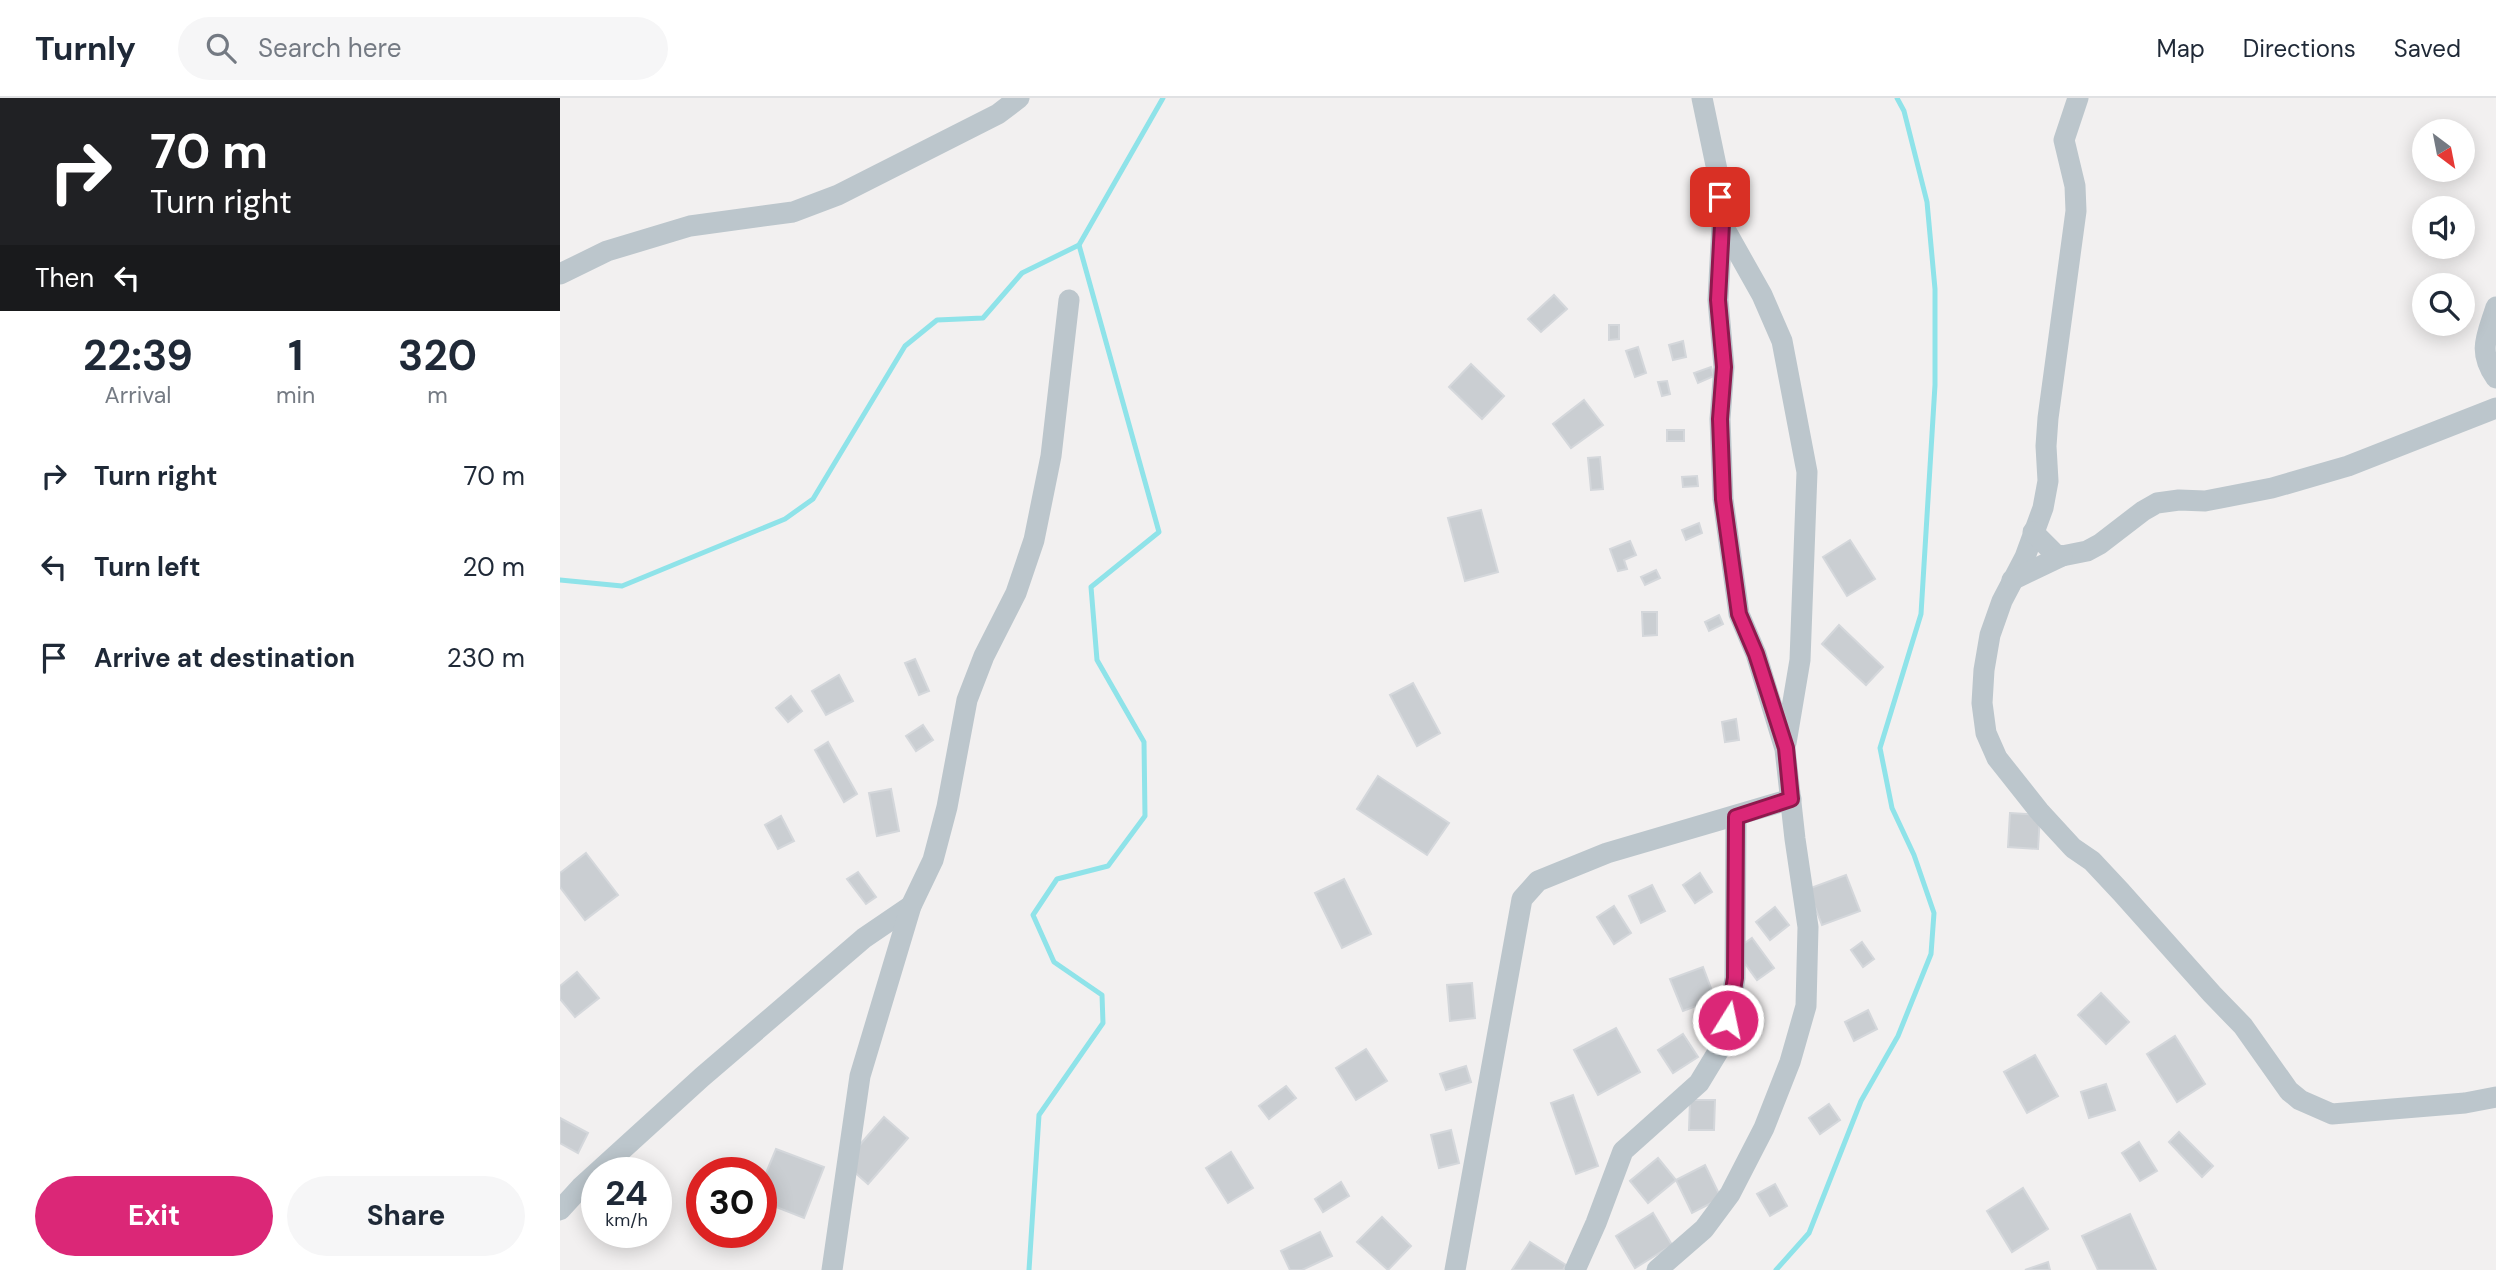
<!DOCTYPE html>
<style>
:root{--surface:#fff;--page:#f6f6f7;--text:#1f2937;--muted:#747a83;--line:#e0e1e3;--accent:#db2777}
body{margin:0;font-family:"DM Sans",sans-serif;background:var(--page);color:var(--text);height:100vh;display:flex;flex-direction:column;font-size:26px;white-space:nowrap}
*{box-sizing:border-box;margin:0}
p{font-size:23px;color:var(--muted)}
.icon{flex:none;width:38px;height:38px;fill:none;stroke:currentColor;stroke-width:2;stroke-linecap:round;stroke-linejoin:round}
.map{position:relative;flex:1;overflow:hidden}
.details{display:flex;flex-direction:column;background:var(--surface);width:560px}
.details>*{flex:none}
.guide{background:#202124;color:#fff;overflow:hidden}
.needle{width:46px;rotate:148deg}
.tools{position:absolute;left:1852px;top:21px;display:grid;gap:14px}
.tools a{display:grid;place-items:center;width:63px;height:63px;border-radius:50%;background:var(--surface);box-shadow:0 4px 18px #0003;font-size:35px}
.speed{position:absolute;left:21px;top:1059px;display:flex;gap:14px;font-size:35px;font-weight:700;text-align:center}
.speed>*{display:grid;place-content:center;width:91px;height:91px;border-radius:50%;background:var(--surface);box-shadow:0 4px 18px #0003;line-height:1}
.speed small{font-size:18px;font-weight:400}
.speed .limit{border:10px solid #d22;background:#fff;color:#111}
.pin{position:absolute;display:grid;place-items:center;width:60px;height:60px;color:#fff;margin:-30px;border-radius:14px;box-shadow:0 4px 10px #0006}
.me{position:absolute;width:77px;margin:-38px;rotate:10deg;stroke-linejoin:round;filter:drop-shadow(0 0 5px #0008)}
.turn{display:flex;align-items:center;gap:24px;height:147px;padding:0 35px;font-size:32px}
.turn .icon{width:91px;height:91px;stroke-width:2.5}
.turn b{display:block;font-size:49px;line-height:60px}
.then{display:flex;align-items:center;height:66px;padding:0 35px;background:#0003;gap:14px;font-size:26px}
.eta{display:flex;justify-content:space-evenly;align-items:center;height:119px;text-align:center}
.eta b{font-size:42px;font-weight:700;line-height:49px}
.cta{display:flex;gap:14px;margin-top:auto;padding:14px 35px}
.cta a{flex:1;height:80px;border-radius:42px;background:var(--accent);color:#fff;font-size:28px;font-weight:700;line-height:80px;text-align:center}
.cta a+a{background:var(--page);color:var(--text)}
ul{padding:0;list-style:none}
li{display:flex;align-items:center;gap:21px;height:91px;padding:0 35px}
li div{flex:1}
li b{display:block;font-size:26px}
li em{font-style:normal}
header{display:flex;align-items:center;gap:42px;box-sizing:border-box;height:98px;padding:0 35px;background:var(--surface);border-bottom:2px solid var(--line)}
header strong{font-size:33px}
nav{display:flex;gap:38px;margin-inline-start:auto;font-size:24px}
.search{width:490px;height:63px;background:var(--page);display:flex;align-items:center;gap:18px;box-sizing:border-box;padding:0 24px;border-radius:38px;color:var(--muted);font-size:26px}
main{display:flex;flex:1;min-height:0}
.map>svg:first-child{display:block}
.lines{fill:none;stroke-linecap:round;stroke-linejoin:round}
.stream{stroke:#8fe3e9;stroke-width:5}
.building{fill:#caced2;stroke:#d4d7db;stroke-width:2}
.street{stroke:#bcc6cc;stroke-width:21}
.route-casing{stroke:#8e194d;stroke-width:18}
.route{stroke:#db2777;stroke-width:12}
</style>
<header>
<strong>Turnly</strong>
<div class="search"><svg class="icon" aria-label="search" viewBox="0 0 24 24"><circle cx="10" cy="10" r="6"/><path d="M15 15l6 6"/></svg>Search here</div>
<nav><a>Map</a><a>Directions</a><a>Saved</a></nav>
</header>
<main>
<section class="details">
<div class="guide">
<div class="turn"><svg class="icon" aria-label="right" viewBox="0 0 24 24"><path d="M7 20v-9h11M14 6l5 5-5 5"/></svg><div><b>70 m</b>Turn right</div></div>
<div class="then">Then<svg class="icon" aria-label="left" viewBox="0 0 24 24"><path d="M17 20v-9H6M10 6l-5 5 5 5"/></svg></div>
</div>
<div class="eta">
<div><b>22:39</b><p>Arrival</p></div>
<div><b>1</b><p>min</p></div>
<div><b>320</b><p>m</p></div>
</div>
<ul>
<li><svg class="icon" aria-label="right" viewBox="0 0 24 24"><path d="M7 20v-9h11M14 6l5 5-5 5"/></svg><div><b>Turn right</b></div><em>70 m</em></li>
<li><svg class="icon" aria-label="left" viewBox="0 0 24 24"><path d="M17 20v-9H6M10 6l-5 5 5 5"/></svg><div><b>Turn left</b></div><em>20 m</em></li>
<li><svg class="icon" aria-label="arrive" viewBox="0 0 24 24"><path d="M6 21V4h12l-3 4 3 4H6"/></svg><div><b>Arrive at destination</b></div><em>230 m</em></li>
</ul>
<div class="cta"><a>Exit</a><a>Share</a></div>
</section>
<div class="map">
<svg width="1936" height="1172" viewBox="0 0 1936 1172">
<rect width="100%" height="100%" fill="#f2f0f0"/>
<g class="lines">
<g class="stream">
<path d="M0,482L62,488L225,421L253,401L345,248L377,222L423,220L462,175L519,147"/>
<path d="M469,1172L479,1017L543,925L542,897L494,864L473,817L497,781L548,768L585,718L584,644L537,562L531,489L599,434L519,147L603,0"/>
<path d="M1216,1172L1249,1135L1301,1003L1338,938L1371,856L1374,815L1354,757L1332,710L1320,650L1361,516L1375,287V191L1367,104L1344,13L1337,0"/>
</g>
</g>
<g class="building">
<path d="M994,197L1007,211L981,234L968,221Z"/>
<path d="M1049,227H1059V241L1049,242Z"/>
<path d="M1123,243L1126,259L1113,262L1109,247Z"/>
<path d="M1078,249L1086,275L1075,279L1066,253Z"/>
<path d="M911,266L944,298L922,321L889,289Z"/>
<path d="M1151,269L1154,278L1138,285L1134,275Z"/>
<path d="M1107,283L1110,296L1102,298L1098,284Z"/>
<path d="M1024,302L1043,327L1011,350L993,326Z"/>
<rect x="1107" y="332" width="17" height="11"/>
<path d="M1040,359L1043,391L1031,392L1028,360Z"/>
<path d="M1137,378L1138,388L1123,389L1122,379Z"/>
<path d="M921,412L938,474L905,483L888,420Z"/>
<path d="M1139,425L1142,435L1126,442L1122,432Z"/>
<path d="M1290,442L1315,481L1287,498L1263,459Z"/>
<path d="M1070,443L1076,457L1064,462L1067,471L1058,473L1050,451Z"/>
<path d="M1096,472L1100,480L1085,487L1081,479Z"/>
<path d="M1082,514H1097V537L1083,538Z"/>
<path d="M1159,517L1163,526L1149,533L1145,524Z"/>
<path d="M1279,527L1323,569L1306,587L1262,546Z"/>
<path d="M355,561L369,593L359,597L345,565Z"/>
<path d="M279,577L293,603L266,617L252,593Z"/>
<path d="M853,585L880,635L857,648L830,597Z"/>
<path d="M231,598L242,613L228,624L216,610Z"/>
<path d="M1176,621L1179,642L1165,644L1162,624Z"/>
<path d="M363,627L373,642L356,653L346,638Z"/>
<path d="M268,644L297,696L284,704L255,652Z"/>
<path d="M818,678L889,725L867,757L797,711Z"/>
<path d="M331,691L339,733L317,738L309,695Z"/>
<path d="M1450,715L1480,717L1478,751L1448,749Z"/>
<path d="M221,718L234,743L218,751L205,727Z"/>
<path d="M26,755L58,797L25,822L0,789V775Z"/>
<path d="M298,774L316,799L306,806L287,781Z"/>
<path d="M1140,775L1152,794L1135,805L1123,787Z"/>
<path d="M1286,777L1300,813L1262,827L1248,791Z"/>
<path d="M784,781L811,836L782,850L755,795Z"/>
<path d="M1092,787L1105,813L1081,825L1069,798Z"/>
<path d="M1054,808L1071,835L1054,846L1037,819Z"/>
<path d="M1215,809L1229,827L1210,842L1196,824Z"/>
<path d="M1192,840L1214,870L1197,882L1175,852Z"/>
<path d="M1302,844L1314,861L1303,869L1291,852Z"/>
<path d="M1143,869L1155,901L1123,913L1110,881Z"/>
<path d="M17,874L39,900L15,919L0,901V888Z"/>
<path d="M912,885L915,920L890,923L887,887Z"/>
<path d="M1541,895L1569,924L1546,946L1518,917Z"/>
<path d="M1308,912L1317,931L1294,943L1285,924Z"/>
<path d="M1056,930L1080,974L1038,997L1014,952Z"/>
<path d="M1123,936L1138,959L1113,975L1098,952Z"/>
<path d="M1615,938L1645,986L1617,1004L1587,956Z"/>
<path d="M806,951L827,983L796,1002L776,970Z"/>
<path d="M1475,957L1498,998L1467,1015L1444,974Z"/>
<path d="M906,968L911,984L886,992L880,976Z"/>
<path d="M1546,986L1555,1012L1529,1020L1521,994Z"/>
<path d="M726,988L736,1000L709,1021L699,1008Z"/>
<path d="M1013,997L1038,1068L1016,1076L991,1005Z"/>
<path d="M1130,1002H1155L1154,1032H1129Z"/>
<path d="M1269,1006L1280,1022L1260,1036L1249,1020Z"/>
<path d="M324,1019L348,1040L308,1086L284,1065Z"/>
<path d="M0,1020L28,1035L18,1055L0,1045Z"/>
<path d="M891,1032L899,1065L879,1070L871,1037Z"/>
<path d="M1619,1034L1653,1068L1642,1079L1609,1044Z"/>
<path d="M1579,1044L1597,1073L1580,1083L1562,1055Z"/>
<path d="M216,1051L264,1069L244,1120L201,1103V1087Z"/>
<path d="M671,1054L693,1090L668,1105L646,1070Z"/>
<path d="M1098,1060L1116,1082L1088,1105L1070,1083Z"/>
<path d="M1145,1067L1161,1100L1132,1115L1116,1082Z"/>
<path d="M781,1084L789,1098L763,1114L755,1101Z"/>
<path d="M1215,1086L1227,1108L1210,1118L1197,1096Z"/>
<path d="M1463,1090L1488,1131L1452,1154L1427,1113Z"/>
<path d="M1093,1115L1112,1147L1075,1170L1056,1138Z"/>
<path d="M1570,1116L1596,1172H1538L1522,1138Z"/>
<path d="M822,1119L851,1148L828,1172L797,1144Z"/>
<path d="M760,1134L772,1158L742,1172H730L721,1153Z"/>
<path d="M970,1144L1006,1167L1003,1172H952Z"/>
<path d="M1488,1164L1490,1172H1465Z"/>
</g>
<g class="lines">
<g class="street">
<path d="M1518,0L1504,42L1515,88L1516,113L1488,320L1486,348L1488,383L1483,410L1465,459L1442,503L1430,537L1424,572L1422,605L1426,635L1437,660L1479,713L1513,750L1532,763L1561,794L1652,896L1683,928L1729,993L1740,1002L1772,1016L1905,1005L1936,999"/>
<path d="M1162,126L1202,197L1222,243L1247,374L1240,562L1226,645"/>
<path d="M0,176L47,153L130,128L233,114L278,97L438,16L459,0"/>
<path d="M1936,209C1927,238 1917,253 1936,280"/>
<path d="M1473,434L1495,456L1502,458L1527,453L1540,446L1583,413L1597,405L1619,402L1645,403L1712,390L1788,368L1936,310"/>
<path d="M1452,482L1502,458"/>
<path d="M0,1112L21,1089L142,979L304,840L351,808"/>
<path d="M272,1172L300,978L351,808L373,762L387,709L407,602L424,558L456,495L474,442L491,358L509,202"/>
<path d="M895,1172L962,801L978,783L1047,755L1231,701"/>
<path d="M1015,1172L1036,1125L1063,1053L1139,985L1159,952L1168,922L1175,880L1176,719"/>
<path d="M1097,1172L1144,1131L1170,1096L1204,1030L1230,964L1246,908L1248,829L1235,741L1225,651L1196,556L1179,516L1163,401L1160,321L1164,269L1158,202L1162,126L1157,72L1142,0"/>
</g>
</g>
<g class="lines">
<g class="route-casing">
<path id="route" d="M1160,99L1162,126L1158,202L1164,269L1160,321L1163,401L1179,516L1196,556L1226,650L1231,701L1176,719L1175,880L1168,922"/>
</g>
<use href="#route" class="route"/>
</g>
</svg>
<div class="tools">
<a><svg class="needle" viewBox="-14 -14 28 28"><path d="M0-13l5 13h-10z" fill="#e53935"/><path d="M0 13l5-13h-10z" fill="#747a83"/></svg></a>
<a><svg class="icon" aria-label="sound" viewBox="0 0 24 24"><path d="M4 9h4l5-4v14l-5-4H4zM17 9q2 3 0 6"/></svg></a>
<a><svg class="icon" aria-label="search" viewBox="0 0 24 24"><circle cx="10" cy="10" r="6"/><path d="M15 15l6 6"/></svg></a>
</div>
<div class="speed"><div>24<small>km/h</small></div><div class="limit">30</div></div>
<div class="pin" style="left:1160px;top:99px;background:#d93025"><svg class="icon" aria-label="arrive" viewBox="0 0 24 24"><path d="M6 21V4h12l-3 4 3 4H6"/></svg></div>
<svg class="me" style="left:1168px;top:922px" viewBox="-20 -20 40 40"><circle r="17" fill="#db2777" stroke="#fff" stroke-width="3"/><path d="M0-11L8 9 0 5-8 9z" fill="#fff"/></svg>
</div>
</main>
